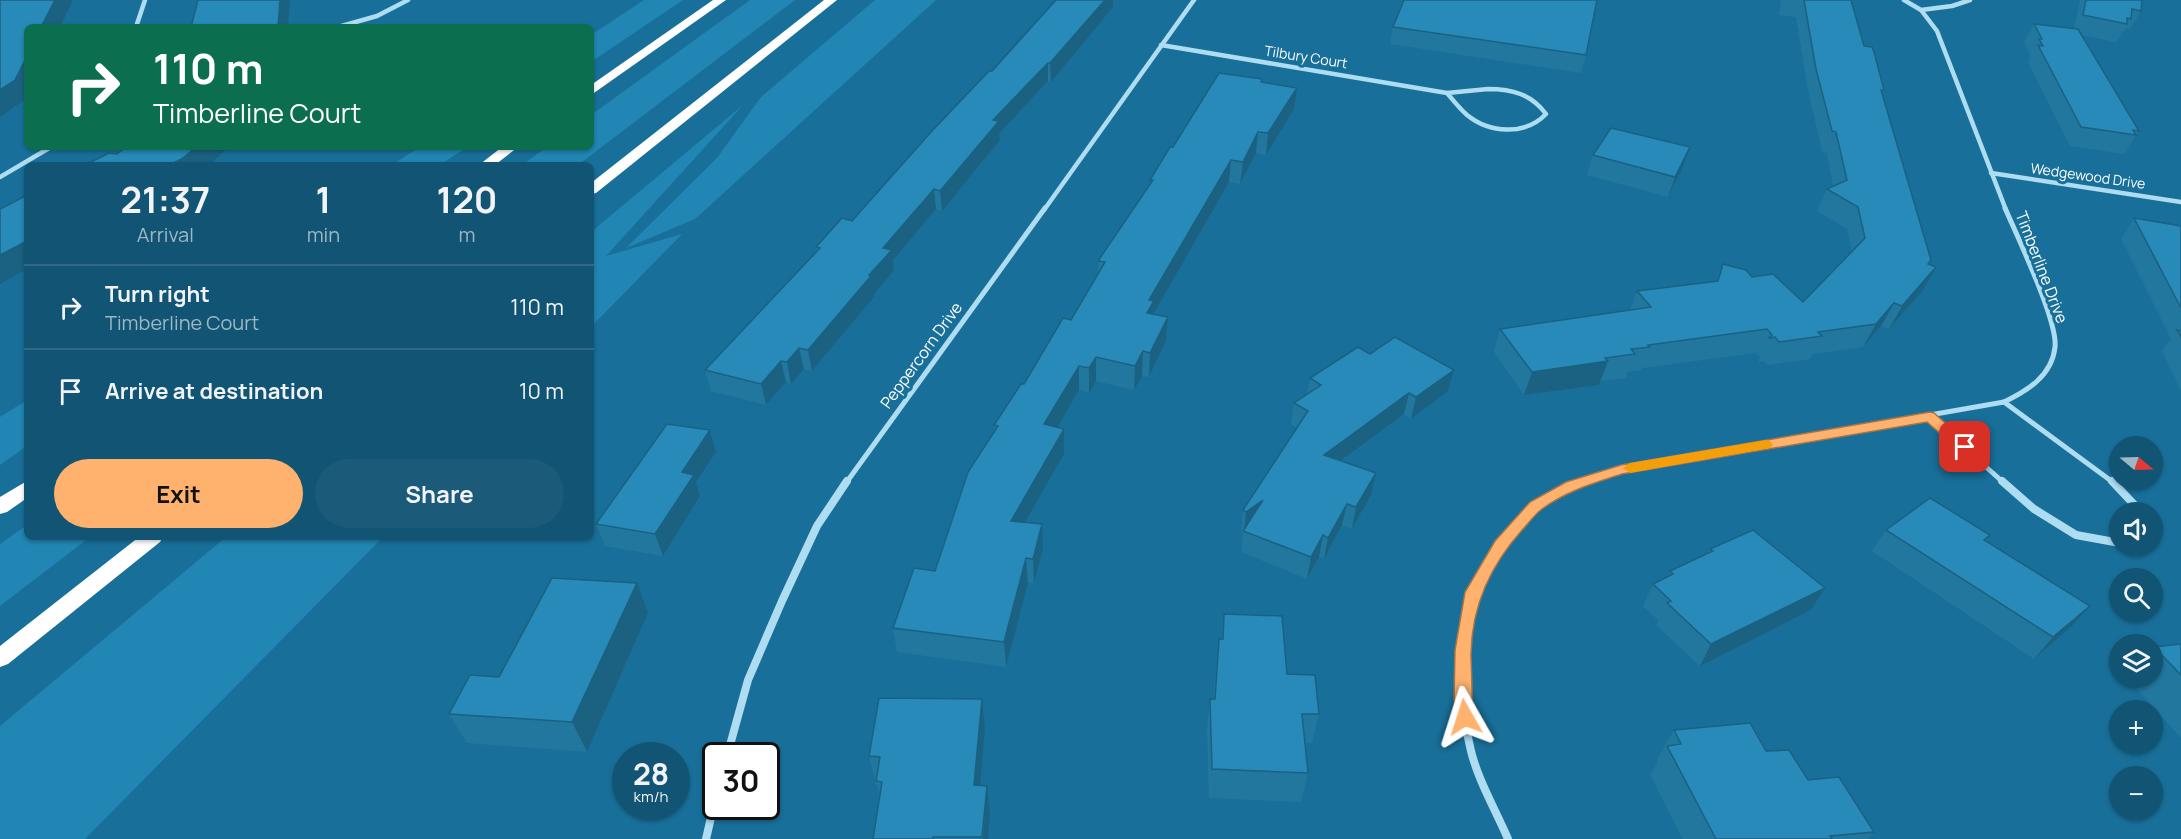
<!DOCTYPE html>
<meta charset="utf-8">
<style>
:root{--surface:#125474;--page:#1b5a79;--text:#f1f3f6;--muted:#9cb7c5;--line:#316a86;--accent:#ffb26e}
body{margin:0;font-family:Manrope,sans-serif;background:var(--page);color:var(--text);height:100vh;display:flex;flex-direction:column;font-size:22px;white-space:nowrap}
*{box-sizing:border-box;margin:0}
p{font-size:20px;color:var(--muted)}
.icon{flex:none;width:33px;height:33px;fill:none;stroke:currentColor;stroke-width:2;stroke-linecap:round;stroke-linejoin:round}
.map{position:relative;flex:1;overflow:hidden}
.details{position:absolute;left:24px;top:162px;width:570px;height:378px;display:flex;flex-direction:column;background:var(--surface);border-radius:9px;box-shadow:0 2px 4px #0004}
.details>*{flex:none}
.top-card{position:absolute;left:24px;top:24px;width:570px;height:126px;border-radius:9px;box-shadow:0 2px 4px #0004;background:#0b6e4f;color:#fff;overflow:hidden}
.needle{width:39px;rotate:109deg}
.buttons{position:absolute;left:2109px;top:436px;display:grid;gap:12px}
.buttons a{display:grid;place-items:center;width:54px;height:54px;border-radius:50%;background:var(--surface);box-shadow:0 2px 4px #0004;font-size:30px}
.speed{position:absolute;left:612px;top:742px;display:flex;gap:12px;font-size:30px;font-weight:700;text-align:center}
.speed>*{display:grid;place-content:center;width:78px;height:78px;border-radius:50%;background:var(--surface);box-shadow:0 2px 4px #0004;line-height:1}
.speed small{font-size:15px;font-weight:400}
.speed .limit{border:3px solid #111;border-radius:9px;background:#fff;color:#111}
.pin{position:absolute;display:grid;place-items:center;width:51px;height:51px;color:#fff;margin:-26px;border-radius:12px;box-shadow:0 3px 9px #0006}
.me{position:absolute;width:66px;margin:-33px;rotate:354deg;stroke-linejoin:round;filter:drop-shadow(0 0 4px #0008)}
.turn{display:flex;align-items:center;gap:21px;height:126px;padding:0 30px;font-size:27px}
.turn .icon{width:78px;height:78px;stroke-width:2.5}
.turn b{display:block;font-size:42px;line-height:51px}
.eta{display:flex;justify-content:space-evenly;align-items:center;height:102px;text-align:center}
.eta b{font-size:36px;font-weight:700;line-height:42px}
.button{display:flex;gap:12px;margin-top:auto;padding:12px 30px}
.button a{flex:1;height:69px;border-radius:36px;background:var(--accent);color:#111;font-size:24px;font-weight:700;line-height:69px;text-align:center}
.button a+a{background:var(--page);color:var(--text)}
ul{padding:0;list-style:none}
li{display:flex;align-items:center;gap:18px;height:84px;padding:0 30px;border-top:2px solid var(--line)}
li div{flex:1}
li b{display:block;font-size:22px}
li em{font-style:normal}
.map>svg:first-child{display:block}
.green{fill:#2186b3}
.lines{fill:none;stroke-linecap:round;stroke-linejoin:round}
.street-far2{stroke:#aedcf1;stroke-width:4.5}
.street-far1{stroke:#aedcf1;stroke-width:5}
.street{stroke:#aedcf1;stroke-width:8}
.highway{fill:#fff;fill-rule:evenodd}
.wall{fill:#22779e}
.shaded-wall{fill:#1b6181}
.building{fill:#278ab8;stroke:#1b6181;stroke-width:1.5}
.route{fill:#ffb26e;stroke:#a67448;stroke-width:1.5}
.slow{fill:#f59e0b}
.labels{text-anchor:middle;stroke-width:6;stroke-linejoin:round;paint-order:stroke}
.far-street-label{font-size:14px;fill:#fff;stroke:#18709a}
.street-label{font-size:16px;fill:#fff;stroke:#18709a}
</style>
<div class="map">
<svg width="2181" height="839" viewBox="0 0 2181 839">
<rect width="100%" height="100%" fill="#18709a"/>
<g class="green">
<path d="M644,0H683L591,62V35Z"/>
<path d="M750,0H795L578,165H522L547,147H591V115Z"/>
<path d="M875,0H936L695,219L626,248L717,158L761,97Z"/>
<path d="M743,105L606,256L682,234L591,327V232Z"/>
<path d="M420,147H467L440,165H392Z"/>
<path d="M27,400V446L0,465V417Z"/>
<path d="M27,525V537H90L0,606V544Z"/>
<path d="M226,537H383L85,839H0V726Z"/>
</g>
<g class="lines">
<g class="street-far2">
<path d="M1904,0L1921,10L1937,31L2006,210"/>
<path d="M1921,10L1952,6L1970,0"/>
<path d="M136,27L145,0"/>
<path d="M338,27L377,16L408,0"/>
<path d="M1161,45L1447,93"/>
<path d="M1488,89C1512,89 1531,94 1546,114C1525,136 1489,133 1467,115C1459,108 1453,100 1447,93Z"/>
<path d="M1991,173L2181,202"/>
<path d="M0,177L51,147"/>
<path d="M1044,210L1194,0"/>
</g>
<g class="street-far1">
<path d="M2004,402L2114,483"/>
<path d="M1930,417L2004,483"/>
<path d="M846,483L1045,208"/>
<path d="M1581,483L1621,469L2004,402C2027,391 2052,376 2055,347C2058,321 2017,236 2005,208"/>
</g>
<g class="street">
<path d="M2002,481L2034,509L2076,535L2120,543"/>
<path d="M2112,481L2142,513"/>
<path d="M727,756L748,680L782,601L817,526L847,481"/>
<path d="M706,839L716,796"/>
<path d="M1508,839C1496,811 1478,780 1471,751C1459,705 1459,639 1473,593C1475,585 1482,577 1486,569C1509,529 1540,496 1585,481"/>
</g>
<g class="highway">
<path d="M713,0H726L591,95V85Z"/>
<path d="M824,0H837L596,193L591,194V183Z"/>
<path d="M502,147H518L495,165H479Z"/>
<path d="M27,481V498L7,512L0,514V497Z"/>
<path d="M139,537H163L160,542L8,664L0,667V646Z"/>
</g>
</g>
<g class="wall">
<path d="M1781,0H1851L1864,46L1884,90L1882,94L1931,260L1929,264L1936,267L1923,290L1889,329L1881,326L1863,347L1813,354L1810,359L1768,365L1764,361L1758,362L1760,357L1756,353L1642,368L1641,370L1628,372L1626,378L1601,381L1599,385L1524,395L1494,352L1500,329L1630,310L1637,291L1716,282L1723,264L1752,277L1803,302L1852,252L1847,229L1817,211L1827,189L1833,186L1827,153L1822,152L1808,90L1796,17L1779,15Z"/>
<path d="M2080,0H2142L2141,11L2130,29L2126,28L2116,42L2081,35L2139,131L2124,154L2070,146L2028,63L2030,59L2029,57L2030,54L2024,42L2034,24L2074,29Z"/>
<path d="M1113,7L1051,82L1048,81L999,134L1000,140L942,211L936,209L893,260L894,270L874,294V297L812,371L804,369L791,384L786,382L766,405L711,391L705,370L817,252L816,247L852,221L992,71Z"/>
<path d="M1393,27L1586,55L1581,73L1390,44Z"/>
<path d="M1262,79V82L1294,109L1266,155L1256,153L1240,184L1229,182L1153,315L1168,317L1166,341L1149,377L1142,376L1134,390L1096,381L1089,393L1079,390L1057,428L1064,454L1025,522L1043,549L1034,583H1028L1006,667L897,652L893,628L935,571L995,431L994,425L1071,320L1098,274V261L1150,185V180L1173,147Z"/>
<path d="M1593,155L1683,167L1668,197L1587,175Z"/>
<path d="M2134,218L2181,226V391L2162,351L2171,339L2121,239Z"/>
<path d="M1370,354L1454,370L1448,391L1411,419L1404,414L1341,461L1371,495L1352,529L1342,525L1324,559L1319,557L1307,579L1241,552L1243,534L1241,532L1243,510L1297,428L1291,424L1294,403L1307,394L1310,378Z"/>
<path d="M710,430L716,452L696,482L700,496L663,556L605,546L596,524Z"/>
<path d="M1886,530L1990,535L1986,541L2071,627L2034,659L1872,551Z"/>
<path d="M1710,549L1825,588L1811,610L1700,666L1656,625L1658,620L1643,606L1653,584L1667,578L1670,571L1707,554Z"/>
<path d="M648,613L587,752L467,743L449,714L499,677Z"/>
<path d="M1224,614L1287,674L1319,714L1312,743H1305L1308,773L1301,802L1209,798L1207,729L1210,699H1213L1219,639H1221Z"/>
<path d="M2181,644V738L2127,678H2152V649L2154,647Z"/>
<path d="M982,699L985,728L980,785L987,786L990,814L988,839H873L880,798L877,785H876L869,756Z"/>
<path d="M1674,730L1766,751L1808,780L1874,832L1868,839H1683L1650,775L1658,761L1657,759Z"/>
</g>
<g class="shaded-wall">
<path d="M55,0H73L60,27H41Z"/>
<path d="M280,0H290L288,27H278Z"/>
<path d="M1105,0H1113V7L1051,82L1050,63Z"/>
<path d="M27,56V98L0,117V90Z"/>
<path d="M1048,63V81L999,134L1000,140L942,211L940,191L993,120Z"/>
<path d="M1297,88L1294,109L1266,155L1268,133Z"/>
<path d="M1258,132L1256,153L1240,184L1243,162Z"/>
<path d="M196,147H229L209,165H170Z"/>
<path d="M1690,147L1683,167L1668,197L1675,177Z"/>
<path d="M1231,160L1229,182L1153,315L1147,313L1149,300Z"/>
<path d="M934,189L936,209L893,260L894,270L874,294V297L812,371L808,350L869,275L883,248Z"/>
<path d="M27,241V269L0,284V255Z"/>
<path d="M1936,267L1923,290L1889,329L1902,306Z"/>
<path d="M1894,303L1881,326L1863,347L1876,324Z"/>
<path d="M1168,317L1166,341L1149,377L1150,353Z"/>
<path d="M799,348L804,369L791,384L787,362Z"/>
<path d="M1143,351L1142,376L1134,390L1135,366Z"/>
<path d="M1096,357V381L1089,393V368Z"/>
<path d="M781,361L786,382L766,405L761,384Z"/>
<path d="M1608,361L1599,385L1524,395L1532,372Z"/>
<path d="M1079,366V390L1045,449L1044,424Z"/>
<path d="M1454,370L1448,391L1411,419L1416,397Z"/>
<path d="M1409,393L1404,414L1320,476L1324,455Z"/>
<path d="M1064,429V454L1012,545L1011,521Z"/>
<path d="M710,430L716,452L696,482L700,496L663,556L655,534L682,472Z"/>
<path d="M1376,473L1371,495L1352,529L1356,507Z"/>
<path d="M1263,500L1244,531L1246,512Z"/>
<path d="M1347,504L1342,525L1324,559L1328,538Z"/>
<path d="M1042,524L1043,549L1034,583L1033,559Z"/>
<path d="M1323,535L1319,557L1307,579L1311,557Z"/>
<path d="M1026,558L1028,583L1006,667L1004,642Z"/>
<path d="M637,583L648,613L587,752L572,722Z"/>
<path d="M1825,588L1811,610L1700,666L1711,644Z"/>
<path d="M2090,606L2071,627L2034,659L2053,637Z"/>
<path d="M982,699L985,728L978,814L974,785Z"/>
<path d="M987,786L990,814L988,839H983Z"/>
</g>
<g class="building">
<path d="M0,0H55L41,27H27V56L15,80L0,90Z"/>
<path d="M198,0H280L278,27H191Z"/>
<path d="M1056,0H1105L1050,63H1048L993,120L999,121L940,191L934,189L883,248L892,250L869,275L871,276L808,350L799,348L787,362L781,361L761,384L705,370L820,248L816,247L842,218L852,221L931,132L989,71H992Z"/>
<path d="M1404,0H1597L1586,55L1393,27Z"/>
<path d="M1804,0H1851L1864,46L1872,47L1874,52L1884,90H1881L1931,260L1928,264L1936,267L1902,306L1894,303L1876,324L1818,332L1822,336L1779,342L1775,337L1769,338L1772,335L1767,329L1648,345L1650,347L1631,349L1635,354L1605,358L1608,361L1532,372L1500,329L1651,307L1637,291L1718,281L1723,264L1746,270L1752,277L1773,274L1803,302L1865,238L1858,207L1827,189L1847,180L1836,132L1832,131L1816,69Z"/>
<path d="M2086,0H2142L2141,11L2132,9L2131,19L2127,18V24L2083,15Z"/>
<path d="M2034,24L2078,29L2139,131L2133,130L2136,135L2081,127L2038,45L2043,46L2039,39H2042Z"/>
<path d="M1219,73L1262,79L1261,82L1297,88L1268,133L1258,132L1243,162L1231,160L1149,300L1154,301L1147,313L1168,317L1150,353L1143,351L1135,366L1096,357L1089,368L1079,366L1044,424L1064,429L1011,521L1042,524L1033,559L1026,558L1004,642L893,628L914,568L935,571L968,472L998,426L994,425L1021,384H1024L1063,318L1071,320L1105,262L1098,261L1153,180H1150L1170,147H1173Z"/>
<path d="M1611,128L1690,147L1675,177L1593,155Z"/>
<path d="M126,147H196L183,158L170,165H85L109,153L117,154Z"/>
<path d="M27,195V241L0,255V209Z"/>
<path d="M2134,218L2181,226V308Z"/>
<path d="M2177,330L2181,331V337Z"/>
<path d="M1395,337L1454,370L1416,397L1409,393L1324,455L1376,473L1356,507L1347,504L1328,538L1323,535L1311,557L1243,531L1263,500L1246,512L1243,510L1308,411L1294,403L1321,385L1310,378L1358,347L1370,354Z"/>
<path d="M667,424L710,430L682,472L694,475L655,534L596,524Z"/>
<path d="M1930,498L1990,535L1984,540L2090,606L2053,637L1886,530Z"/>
<path d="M1753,530L1825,588L1711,644L1667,603L1671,601L1653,584L1673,574L1670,571L1713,551L1710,549Z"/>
<path d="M552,578L637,583L572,722L449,714L470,675L499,677Z"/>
<path d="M1224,614L1282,616L1287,674L1315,675L1319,714H1302L1308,773L1212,769L1210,699H1215L1219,639H1223Z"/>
<path d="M2181,644V675L2154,647Z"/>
<path d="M879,698L982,699L974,785L987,786L982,837H933V839H873L882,782L876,781L880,757L869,756Z"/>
<path d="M1750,723L1766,751L1789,750L1808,780L1839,777L1874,832L1830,836L1832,839H1716L1667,746L1681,744L1674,730Z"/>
</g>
<path class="route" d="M1930,412L1934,413L1969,444L1972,447L1969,451H1960L1927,422L1622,474C1595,483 1566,491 1542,509C1535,514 1529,523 1523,529C1491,565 1472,604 1471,654C1471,665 1474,717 1471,722L1465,725L1459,722L1454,700L1455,650L1465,592L1495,541L1530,502L1566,482L1621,465Z"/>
<path class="slow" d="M1766,440L1770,441L1773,445L1770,448L1630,473L1623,468L1630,463Z"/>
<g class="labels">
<g class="far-street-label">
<text transform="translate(1306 57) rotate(9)" y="5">Tilbury Court</text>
<text transform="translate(2088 176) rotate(8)" y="5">Wedgewood Drive</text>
</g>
<g class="street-label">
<text transform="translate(2042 267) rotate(69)" y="6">Timberline Drive</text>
<text transform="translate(921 355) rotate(-54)" y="6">Peppercorn Drive</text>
</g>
</g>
</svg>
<div class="buttons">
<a><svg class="needle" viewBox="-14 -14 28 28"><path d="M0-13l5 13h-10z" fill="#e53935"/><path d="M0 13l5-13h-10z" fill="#9cb7c5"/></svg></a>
<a><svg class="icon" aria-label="sound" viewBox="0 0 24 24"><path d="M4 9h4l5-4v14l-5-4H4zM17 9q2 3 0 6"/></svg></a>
<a><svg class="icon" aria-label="search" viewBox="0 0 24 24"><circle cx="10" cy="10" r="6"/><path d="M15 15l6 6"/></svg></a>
<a><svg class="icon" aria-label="layers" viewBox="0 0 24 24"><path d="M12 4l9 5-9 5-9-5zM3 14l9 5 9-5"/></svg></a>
<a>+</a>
<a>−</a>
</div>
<div class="speed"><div>28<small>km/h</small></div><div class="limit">30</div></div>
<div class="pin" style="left:1965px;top:447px;background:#d93025"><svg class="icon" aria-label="arrive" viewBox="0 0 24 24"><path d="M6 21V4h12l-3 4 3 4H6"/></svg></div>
<svg class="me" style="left:1465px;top:717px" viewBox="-20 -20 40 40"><path d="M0-17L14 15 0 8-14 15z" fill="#ffb26e" stroke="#fff" stroke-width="4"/></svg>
<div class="top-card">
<div class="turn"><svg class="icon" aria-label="right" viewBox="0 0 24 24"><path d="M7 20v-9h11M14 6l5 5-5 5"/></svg><div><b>110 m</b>Timberline Court</div></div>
</div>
<section class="details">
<div class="eta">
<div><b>21:37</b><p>Arrival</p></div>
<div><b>1</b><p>min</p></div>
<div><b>120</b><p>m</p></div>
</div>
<ul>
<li><svg class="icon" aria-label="right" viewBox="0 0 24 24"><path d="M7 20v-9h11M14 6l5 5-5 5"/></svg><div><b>Turn right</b><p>Timberline Court</p></div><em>110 m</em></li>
<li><svg class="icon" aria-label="arrive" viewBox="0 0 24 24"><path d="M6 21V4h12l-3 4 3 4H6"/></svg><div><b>Arrive at destination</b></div><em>10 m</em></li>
</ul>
<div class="button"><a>Exit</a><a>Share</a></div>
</section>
</div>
